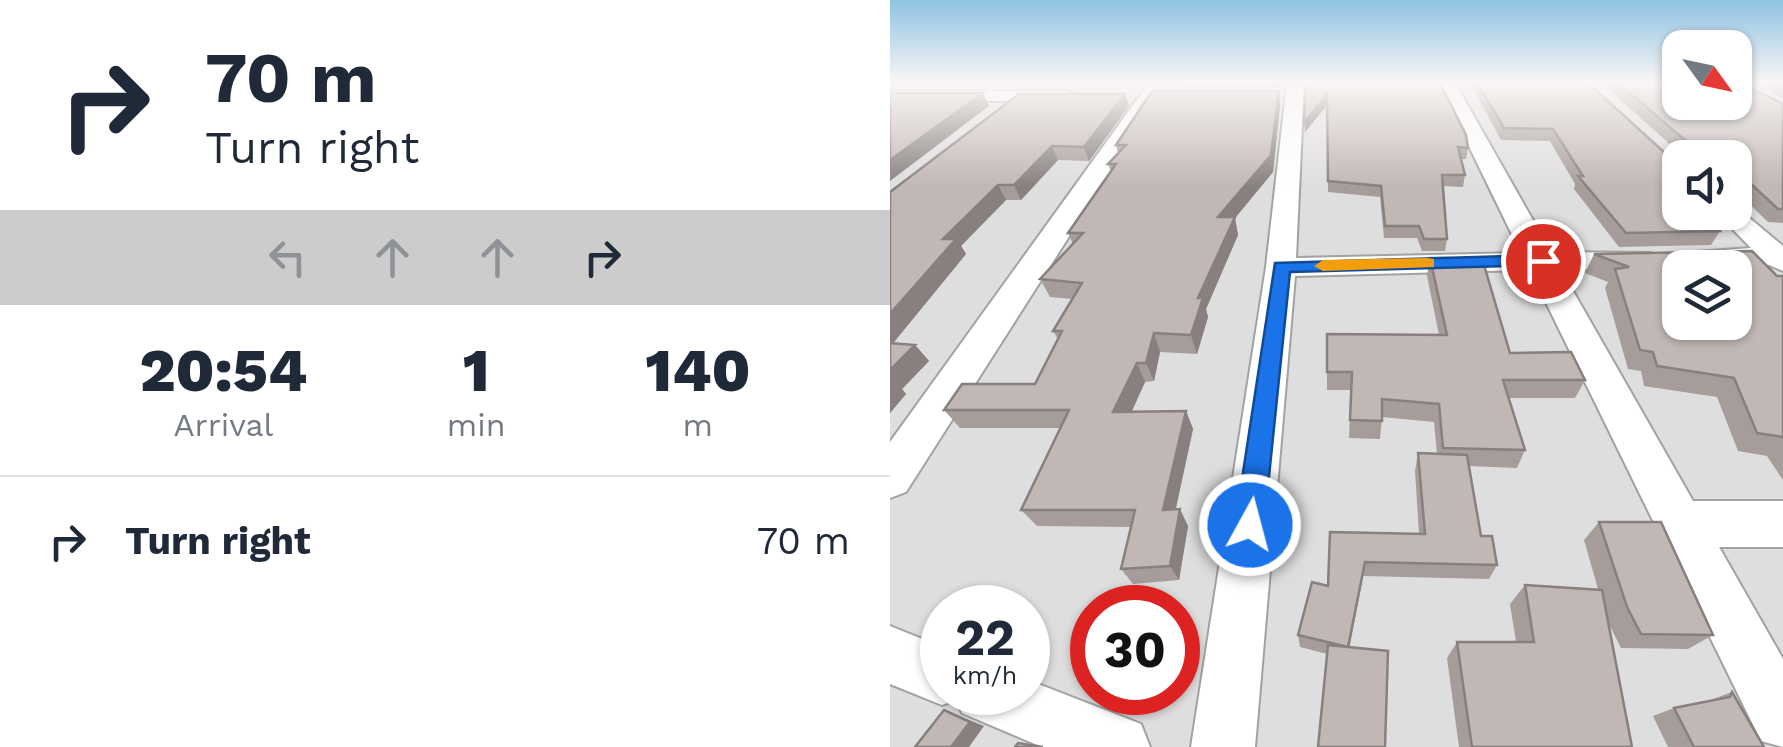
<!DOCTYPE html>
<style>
:root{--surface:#fff;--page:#f6f6f7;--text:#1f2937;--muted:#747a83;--line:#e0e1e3}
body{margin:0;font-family:"Work Sans",sans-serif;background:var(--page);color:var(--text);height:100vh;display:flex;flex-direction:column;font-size:38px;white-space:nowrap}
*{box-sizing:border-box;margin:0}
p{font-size:32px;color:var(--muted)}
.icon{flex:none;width:55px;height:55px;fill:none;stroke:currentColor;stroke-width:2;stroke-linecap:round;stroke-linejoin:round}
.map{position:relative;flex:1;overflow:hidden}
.panel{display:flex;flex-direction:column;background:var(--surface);width:890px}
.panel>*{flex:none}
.top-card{background:#fff;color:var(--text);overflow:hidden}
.needle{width:65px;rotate:123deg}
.controls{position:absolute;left:772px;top:30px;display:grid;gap:20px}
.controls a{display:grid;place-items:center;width:90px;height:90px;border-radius:20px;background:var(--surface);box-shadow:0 2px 8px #0004;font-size:50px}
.speed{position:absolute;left:30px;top:585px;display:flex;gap:20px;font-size:50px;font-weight:700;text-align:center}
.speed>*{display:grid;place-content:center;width:130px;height:130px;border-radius:50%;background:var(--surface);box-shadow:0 2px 8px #0004;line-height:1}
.speed small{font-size:25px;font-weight:400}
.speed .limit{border:15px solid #d22;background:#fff;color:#111}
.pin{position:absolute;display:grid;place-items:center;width:85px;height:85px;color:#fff;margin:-42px;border:5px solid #fff;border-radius:50%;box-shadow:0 2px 10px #0007}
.me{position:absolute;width:110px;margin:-55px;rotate:7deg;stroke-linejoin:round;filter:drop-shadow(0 0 8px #0008)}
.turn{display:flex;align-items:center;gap:35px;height:210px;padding:0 40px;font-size:45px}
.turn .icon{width:130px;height:130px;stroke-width:2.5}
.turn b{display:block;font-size:70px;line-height:85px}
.lanes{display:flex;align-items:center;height:95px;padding:0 40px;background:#0003;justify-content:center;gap:50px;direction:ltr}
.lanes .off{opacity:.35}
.eta{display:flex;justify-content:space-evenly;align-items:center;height:170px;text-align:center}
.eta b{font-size:60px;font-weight:800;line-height:70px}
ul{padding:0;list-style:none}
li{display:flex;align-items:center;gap:30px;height:130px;padding:0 40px;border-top:2px solid var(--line)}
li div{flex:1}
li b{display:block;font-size:38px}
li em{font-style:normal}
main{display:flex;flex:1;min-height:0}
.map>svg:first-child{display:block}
.residential{fill:#dfdede;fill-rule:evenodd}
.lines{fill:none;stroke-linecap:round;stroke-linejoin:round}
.street-casing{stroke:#a2a2a2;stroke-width:4}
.street{fill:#fff;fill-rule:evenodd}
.wall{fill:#a69d9b}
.shaded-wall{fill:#87807e}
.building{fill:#c1b7b4;stroke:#87807e;stroke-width:2.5;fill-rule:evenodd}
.route{fill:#1a73e8;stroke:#114b97;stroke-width:2.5}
.slow{fill:#f59e0b}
</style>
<main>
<section class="panel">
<div class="top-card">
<div class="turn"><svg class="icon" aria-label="right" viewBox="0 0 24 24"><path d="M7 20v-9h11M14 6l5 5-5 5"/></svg><div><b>70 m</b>Turn right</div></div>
<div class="lanes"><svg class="icon off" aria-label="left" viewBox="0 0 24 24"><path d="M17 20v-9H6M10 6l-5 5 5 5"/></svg><svg class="icon off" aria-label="ahead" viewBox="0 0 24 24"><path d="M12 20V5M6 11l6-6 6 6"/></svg><svg class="icon off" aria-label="ahead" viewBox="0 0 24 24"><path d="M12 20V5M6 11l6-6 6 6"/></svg><svg class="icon" aria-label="right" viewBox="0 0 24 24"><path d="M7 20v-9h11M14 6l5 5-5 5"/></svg></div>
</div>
<div class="eta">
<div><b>20:54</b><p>Arrival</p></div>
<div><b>1</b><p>min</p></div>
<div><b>140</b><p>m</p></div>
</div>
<ul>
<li><svg class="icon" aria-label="right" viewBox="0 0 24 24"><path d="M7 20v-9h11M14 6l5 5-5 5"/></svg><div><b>Turn right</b></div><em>70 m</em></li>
</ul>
</section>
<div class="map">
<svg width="893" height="747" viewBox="0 0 893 747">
<rect width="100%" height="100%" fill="#f1ece8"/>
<path class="residential" d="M0,83H790V102H845V83H893V747H0ZM790,158H845V212H790ZM790,268H845V322H790ZM52,608H138V692H52ZM202,608H288V692H202Z"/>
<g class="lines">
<g class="street-casing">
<g id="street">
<path d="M259,83H277L16,492L0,498V442Z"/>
<path d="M397,83H414L406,258L631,253L548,83H565L661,252L761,253L766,259L761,265L751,268L671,270L803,501H893V547H829L893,659V747L871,741L640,270L405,276L365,747H301L376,267Z"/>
<path d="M0,91H176L185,96L176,101H0Z"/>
<path d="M845,206L893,246V271L879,265L806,264L801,258L806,252L861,248L826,212H845Z"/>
<path d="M0,626L52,647V692H138V680L251,724L260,747H152L72,713L66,700L52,705L0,684Z"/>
</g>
</g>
<use href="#street" class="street"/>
</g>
<g class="wall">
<path d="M24,83H255L251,87H26Z"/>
<path d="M277,83H394L393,88L278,87Z"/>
<path d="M416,83L578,148L576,159H571L575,175L573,187L553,186L557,239L555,251H532L527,238H494L490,197L438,192L437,105L415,132Z"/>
<path d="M580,83H698L790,212L830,231L821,245L729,247L684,189L685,184L660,141L611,140Z"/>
<path d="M712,83H790L893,104V223L878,222L853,198L845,197V158H795Z"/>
<path d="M866,83H893V99Z"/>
<path d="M389,91L390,106L383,172L345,218L348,235L316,309L318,317L307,354L270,352L264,381L255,382L241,412L296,411L303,429L285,510L298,526L289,580L243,584L231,569L241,527L147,526L131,510L170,428H70L54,410L145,384L168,339L163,331L182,299L160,297L150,279L183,244L178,233L221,172L218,164L228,153L226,145Z"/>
<path d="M235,94L239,106L199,161L168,160L131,200H116L71,246L76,254L3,343L25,345L39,361L12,389L16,394L0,413V192Z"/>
<path d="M704,254L893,276V480L877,456L848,451L827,397L754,386L751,371L738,369L715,288L718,282L695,273Z"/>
<path d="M540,258L561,265L620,353L695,380L685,398H619L635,450L627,468L579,466L591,536L607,565L599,579L473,576L459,647L437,654L410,647L408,635L438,586L440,532L529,534L525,471L528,453L547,454L544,422L492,417L490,439L459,438L461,390H437V334L549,335L537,276Z"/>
<path d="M709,522L823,635L798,649L731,648L718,622L742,747H569L557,658L567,642H626L620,604L635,585L708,589L694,540Z"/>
<path d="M842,692L874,747H778L763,716L784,708L818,701Z"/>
</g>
<g class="shaded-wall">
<path d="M389,91L390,106L383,172L345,218L348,235L316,309L318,317L307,354L301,335L308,298L328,217Z"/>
<path d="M93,93L99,106L0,181V160Z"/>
<path d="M235,94L239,106L199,161L194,147Z"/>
<path d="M437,95V105L415,132L414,122Z"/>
<path d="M162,146L168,160L131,200L124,185Z"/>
<path d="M108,185L116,200L71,246L76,254L0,347V314L53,239Z"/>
<path d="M264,333L270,352L264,381L256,363Z"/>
<path d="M25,345L39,361L12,389L16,394L0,413V370Z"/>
<path d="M247,363L255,382L233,431L223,412Z"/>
<path d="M296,411L303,429L282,527L273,510Z"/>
<path d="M290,509L298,526L289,580L280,566Z"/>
<path d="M475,562L473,576L457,660V648Z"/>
<path d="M54,710L94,726L79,747H61Z"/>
</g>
<g class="building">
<path d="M416,83H550L576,135L578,148L568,147L575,175H552L557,239H534L529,226H495L491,186L438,181L437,95L414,122Z"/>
<path d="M587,83H698L786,163L790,164V212H817L830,231L736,233L688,176H693L663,129L614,128Z"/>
<path d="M728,83H790V102H845V83H851L893,104V209H888L861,184H845V158H800L802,146Z"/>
<path d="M262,91H389L381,155L328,217H345L308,298H313L301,335L264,333L256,363H247L223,412L296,411L273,510L290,509L280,566L231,569L245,510H131L179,410H54L72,384H145L172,331H163L192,283L150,279L193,233H178L226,164H218L236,145H226Z"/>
<path d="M0,93H93L0,160V111L2,110H0Z"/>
<path d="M129,94H235L194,147L162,146L124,185H108L53,239H66L0,314V192Z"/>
<path d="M862,251L887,276H893V437L867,433L844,378L767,366L763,352L750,350L725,269L739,267L704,254ZM790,268H845V322H790Z"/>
<path d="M540,258H560L561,265H594L620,353L681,352L695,380H613L635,450L553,448L549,404L492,399V421L460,420L462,372H437V334L557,335Z"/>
<path d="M0,343L25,345L0,370Z"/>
<path d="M528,453L577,455L591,536H602L607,565L475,562L458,647L408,635L422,582L438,586L440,532L535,534Z"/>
<path d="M709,522H771L823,635L751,634L737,607Z"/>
<path d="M635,585L712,590L742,747H582L567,642H644Z"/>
<path d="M438,645L498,651L495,747H428Z"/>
<path d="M842,692L874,747H804L784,708L840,697Z"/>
<path d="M54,710L80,722L61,747H25Z"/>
<path d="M128,743L153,747H125Z"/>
</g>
<linearGradient id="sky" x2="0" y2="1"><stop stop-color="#8fc3e3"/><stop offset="0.44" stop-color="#f9f6f5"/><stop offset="1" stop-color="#f9f6f5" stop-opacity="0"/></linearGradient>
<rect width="893" height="187" fill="url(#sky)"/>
<path class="route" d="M653,255L662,261L659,265L400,272L374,525L370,535L360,539L349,535L345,525L385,263Z"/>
<path class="slow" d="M537,258L544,259V267L433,271L424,266L433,260Z"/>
</svg>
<div class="controls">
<a><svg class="needle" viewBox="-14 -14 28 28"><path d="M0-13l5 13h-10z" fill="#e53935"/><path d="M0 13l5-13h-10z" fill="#747a83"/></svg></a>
<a><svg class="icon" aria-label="sound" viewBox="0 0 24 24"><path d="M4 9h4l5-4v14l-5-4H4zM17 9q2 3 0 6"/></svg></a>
<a><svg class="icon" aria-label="layers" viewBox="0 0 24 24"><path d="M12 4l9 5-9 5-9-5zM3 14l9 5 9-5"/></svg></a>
</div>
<div class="speed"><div>22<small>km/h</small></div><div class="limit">30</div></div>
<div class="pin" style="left:653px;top:261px;background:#d93025"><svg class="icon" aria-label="arrive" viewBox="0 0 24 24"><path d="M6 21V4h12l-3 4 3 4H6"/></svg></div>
<svg class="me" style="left:360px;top:525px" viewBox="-20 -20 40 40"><circle r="17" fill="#1a73e8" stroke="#fff" stroke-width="3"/><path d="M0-11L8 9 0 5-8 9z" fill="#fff"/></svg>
</div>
</main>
